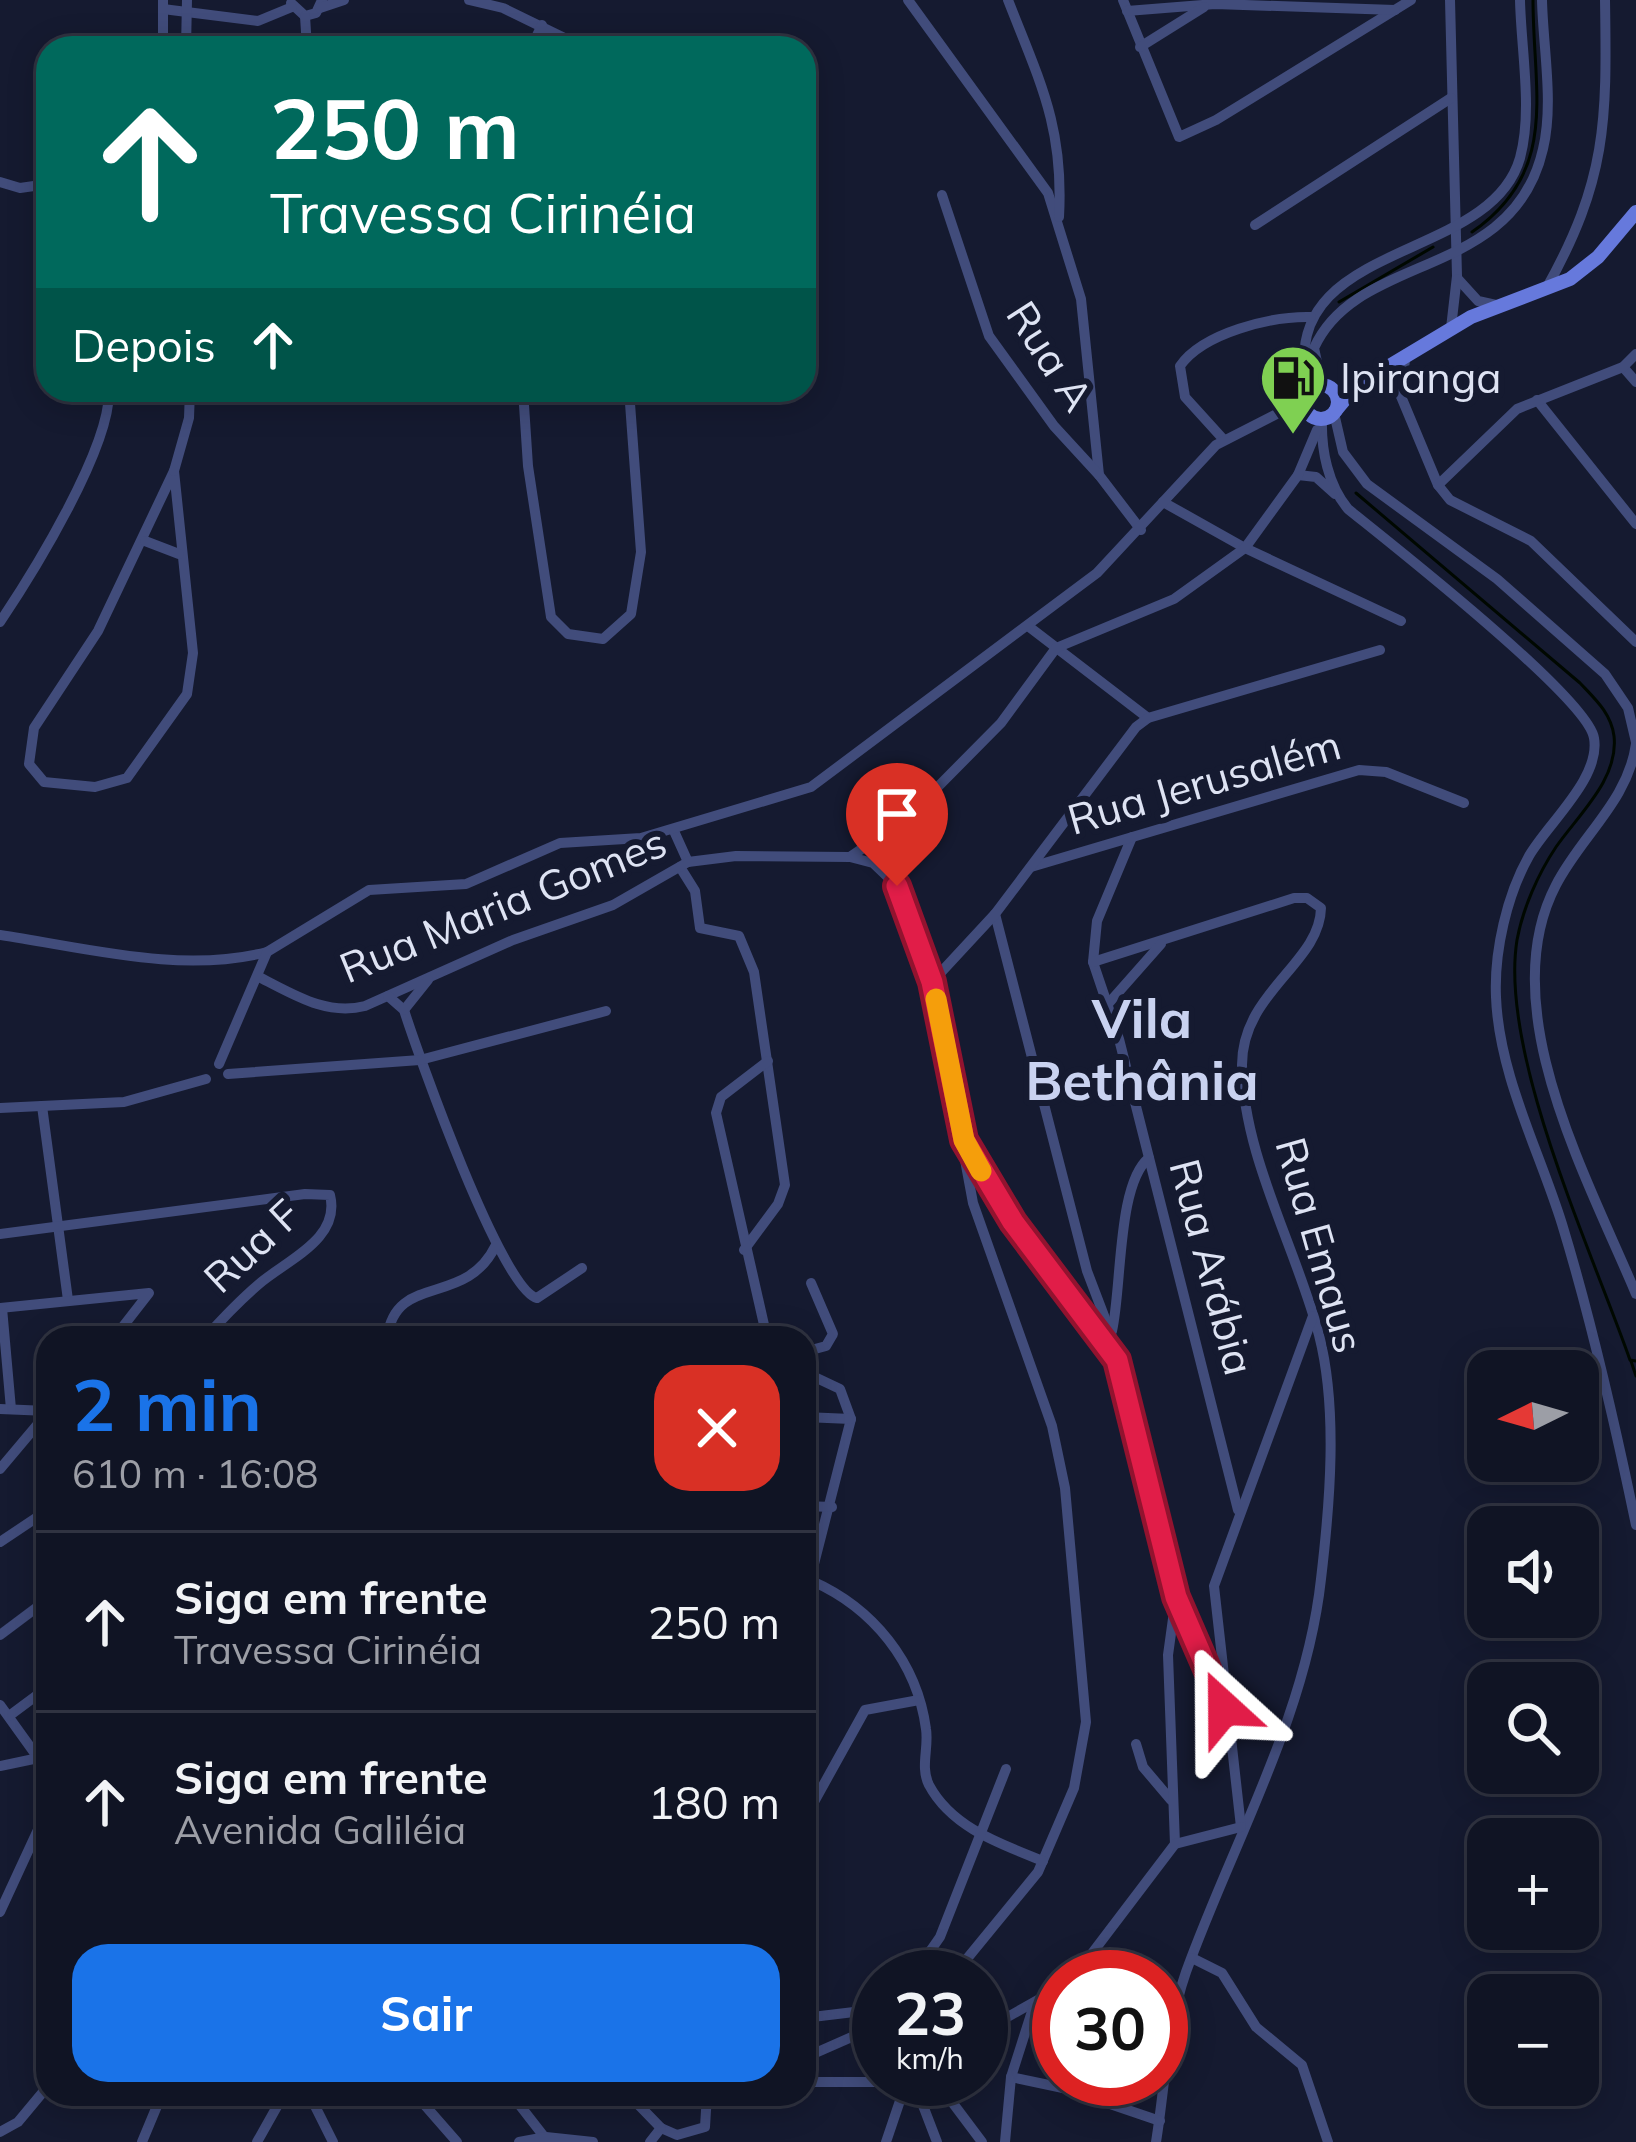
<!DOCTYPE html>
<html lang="pt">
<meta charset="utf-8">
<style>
:root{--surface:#101424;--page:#191d2c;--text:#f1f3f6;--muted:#9c9ea6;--line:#303341;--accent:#1a73e8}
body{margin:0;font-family:Mulish,sans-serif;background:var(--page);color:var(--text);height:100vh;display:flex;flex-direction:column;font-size:45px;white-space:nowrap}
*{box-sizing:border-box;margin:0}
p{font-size:39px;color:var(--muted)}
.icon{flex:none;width:66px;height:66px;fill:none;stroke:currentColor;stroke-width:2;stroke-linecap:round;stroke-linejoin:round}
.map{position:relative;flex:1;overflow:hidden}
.drawer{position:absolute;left:36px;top:1326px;width:780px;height:780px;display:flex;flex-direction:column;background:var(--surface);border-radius:36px;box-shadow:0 6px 30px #0003,0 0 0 3px var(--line)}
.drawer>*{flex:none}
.banner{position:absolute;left:36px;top:36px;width:780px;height:366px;border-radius:36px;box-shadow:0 6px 30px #0003,0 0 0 3px var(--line);background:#00695c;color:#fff;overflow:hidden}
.needle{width:78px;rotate:265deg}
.fabs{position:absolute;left:1467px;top:1350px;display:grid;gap:24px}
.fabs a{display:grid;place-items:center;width:132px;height:132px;border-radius:24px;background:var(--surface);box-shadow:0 6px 30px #0003,0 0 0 3px var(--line);font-size:60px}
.speed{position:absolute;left:852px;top:1950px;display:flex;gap:24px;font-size:60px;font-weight:700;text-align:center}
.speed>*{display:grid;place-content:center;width:156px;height:156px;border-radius:50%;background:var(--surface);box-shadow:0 6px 30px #0003,0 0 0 3px var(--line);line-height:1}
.speed small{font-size:30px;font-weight:400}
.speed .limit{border:18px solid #d22;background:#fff;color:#111}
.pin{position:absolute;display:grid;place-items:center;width:102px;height:102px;color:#fff;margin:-123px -51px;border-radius:50% 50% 50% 0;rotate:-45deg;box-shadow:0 0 12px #0007}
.pin .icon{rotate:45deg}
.me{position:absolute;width:132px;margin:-66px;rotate:336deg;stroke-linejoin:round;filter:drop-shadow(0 0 9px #0008)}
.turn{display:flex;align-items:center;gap:42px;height:252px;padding:0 36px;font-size:54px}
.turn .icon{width:156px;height:156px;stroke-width:2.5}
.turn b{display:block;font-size:84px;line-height:102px}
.then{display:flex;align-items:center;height:114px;padding:0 36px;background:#0003;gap:24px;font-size:45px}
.round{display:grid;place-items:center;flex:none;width:126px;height:126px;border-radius:36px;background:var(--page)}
.headline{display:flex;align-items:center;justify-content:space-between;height:204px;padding:0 36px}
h1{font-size:72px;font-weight:700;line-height:90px;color:var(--accent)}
.button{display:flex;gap:24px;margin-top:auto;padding:24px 36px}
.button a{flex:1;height:138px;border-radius:36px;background:var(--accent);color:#fff;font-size:48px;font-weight:700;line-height:138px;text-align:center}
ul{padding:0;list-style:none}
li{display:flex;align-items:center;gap:36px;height:180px;padding:0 36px;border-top:3px solid var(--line)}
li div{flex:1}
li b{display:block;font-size:45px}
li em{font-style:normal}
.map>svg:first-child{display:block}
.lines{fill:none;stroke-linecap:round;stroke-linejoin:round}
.stream{stroke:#000800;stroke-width:3}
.minor{stroke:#414c7b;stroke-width:10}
.major{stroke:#6679dc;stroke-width:14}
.route-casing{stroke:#92132f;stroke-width:30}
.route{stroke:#e11d48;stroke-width:21}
.slow{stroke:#f59e0b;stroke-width:21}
.labels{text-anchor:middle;stroke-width:12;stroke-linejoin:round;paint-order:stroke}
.street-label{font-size:42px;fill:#dee3f3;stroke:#151a30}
.poi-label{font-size:42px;fill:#dee3f3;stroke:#151a30;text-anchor:start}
.district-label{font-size:54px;font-weight:bold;fill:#c9d2f0;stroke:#151a30}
</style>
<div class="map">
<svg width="1636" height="2142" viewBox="0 0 1636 2142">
<rect width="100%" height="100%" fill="#151a30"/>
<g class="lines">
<g class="stream">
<path d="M1472,232C1560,171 1533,93 1533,0"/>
<path d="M1339,302L1433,247"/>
<path d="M1356,493L1580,683C1595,699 1611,713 1614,736C1619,779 1578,815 1556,847C1538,874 1523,908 1517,940C1499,1052 1591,1249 1630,1360L1636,1361"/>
<path d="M1631,1361L1636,1376"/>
</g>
<g class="minor">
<path d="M469,0L503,8L585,48"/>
<path d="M908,0L1048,193L1081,299L1099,475L1141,530"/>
<path d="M1008,0C1040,82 1064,127 1059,217"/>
<path d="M1123,0L1179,137L1216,120L1411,0"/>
<path d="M1450,0L1457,276L1451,328"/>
<path d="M291,3L305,16L316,13L322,0"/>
<path d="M320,8L344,0"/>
<path d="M163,9L258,21L292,7"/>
<path d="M1127,11L1215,4L1395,10"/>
<path d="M305,16L307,48"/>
<path d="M1140,47L1204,7"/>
<path d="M163,48V0"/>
<path d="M186,48L187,0"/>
<path d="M531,48L542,25"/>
<path d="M0,182L20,188L48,184"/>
<path d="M942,195L989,336L1054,426L1099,475"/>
<path d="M1255,225L1451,98"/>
<path d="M1458,279L1478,301L1496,305"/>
<path d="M1546,289C1607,180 1607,122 1605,0"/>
<path d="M1406,354L1400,394L1438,485L1450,500L1531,541L1636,642"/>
<path d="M1623,367L1636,382"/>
<path d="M1362,382L1400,394"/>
<path d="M1322,385L1314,348C1358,251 1513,281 1543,149C1554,103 1543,47 1542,0"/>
<path d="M523,390L528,466L551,617L568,634L603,639L631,614L641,552L629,390"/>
<path d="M1308,391C1272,238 1489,266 1520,158C1533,111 1521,49 1520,0"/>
<path d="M1537,400L1636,524"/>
<path d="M1334,413L1343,452L1367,484L1497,579L1605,674L1628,708L1636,742"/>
<path d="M1322,419C1321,450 1328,485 1348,509C1390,543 1587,697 1594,738C1601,778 1548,823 1529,856C1507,895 1494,951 1496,997C1499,1075 1539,1150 1562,1224C1592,1322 1615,1424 1636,1525"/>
<path d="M1224,440L1185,397L1180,366C1203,333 1271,316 1311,317"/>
<path d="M174,471L193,653L187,694L127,778L95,787L44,782L29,764L34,728L98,631Z"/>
<path d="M174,471L189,418L190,390"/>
<path d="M1298,475L1316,477L1335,494"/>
<path d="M1438,485L1517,409L1623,367L1636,354"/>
<path d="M1163,502L1245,548L1401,621"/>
<path d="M145,541L179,554"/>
<path d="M0,622C33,573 111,447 109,390"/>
<path d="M1028,626L1148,718"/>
<path d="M1636,744C1628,801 1581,836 1556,885C1492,1007 1588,1179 1636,1294"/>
<path d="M907,818L898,843L897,886L932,982L973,1203L1052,1426L1065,1488L1086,1722L1074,1788L1038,1872L952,1977"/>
<path d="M674,831L688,862"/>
<path d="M1132,837L1097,921L1093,962L1119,1039L1238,1510"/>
<path d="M850,857L907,818L1001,723L1056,648L1174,599L1245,548L1298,475L1317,430"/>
<path d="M680,867L695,891L700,928L739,936L754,972L785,1185L778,1204L744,1250"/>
<path d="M1031,867L1359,770L1386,772L1464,803"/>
<path d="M995,914L1087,1271L1111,1334L1176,1597L1224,1708"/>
<path d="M0,935C87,948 181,974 267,952"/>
<path d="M1093,962L1294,898H1307L1321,908C1320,963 1242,992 1242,1065C1243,1156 1296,1247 1319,1335C1338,1409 1330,1503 1321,1579C1306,1717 1232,1844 1186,1972C1167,2026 1165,2086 1156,2142"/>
<path d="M259,977C293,994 326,1016 365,1006L513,940L613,905L688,862L736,856L850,857L873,863L896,885"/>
<path d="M932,982L995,914L1136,727L1148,718L1380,650"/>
<path d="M388,996L404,1010C418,1054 502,1291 537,1298L582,1268"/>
<path d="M1108,1004L1161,944"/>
<path d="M404,1010L428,980"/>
<path d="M219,1064L267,952L369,890L466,884L560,843L641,838L811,787L1097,573L1216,445L1304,400"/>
<path d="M228,1074L420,1060L606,1011"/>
<path d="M42,1106L68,1300"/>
<path d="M0,1108L124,1102L206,1079"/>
<path d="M968,1148L1013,1222L1112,1354"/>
<path d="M0,1234L305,1194L330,1195C341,1239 287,1260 259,1284C239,1301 222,1319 205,1338"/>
<path d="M0,1308L149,1293L114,1338"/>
<path d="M2,1308L11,1409"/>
<path d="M1112,1331C1122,1288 1117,1183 1149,1158"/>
<path d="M387,1338C396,1271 465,1309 496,1245"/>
<path d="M767,1338L716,1113L721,1097L768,1061"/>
<path d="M804,1352L826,1346L833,1334L811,1283"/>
<path d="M804,1372L840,1389L851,1419L804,1603"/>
<path d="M0,1409L48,1411"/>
<path d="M804,1417L851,1419"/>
<path d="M0,1469L48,1412"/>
<path d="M804,1506L832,1507"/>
<path d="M0,1542L48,1510"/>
<path d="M812,1581C873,1608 917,1662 926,1729C929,1748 920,1767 929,1785C952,1828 1001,1844 1043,1861"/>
<path d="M0,1635L48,1599"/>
<path d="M0,1705L36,1755"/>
<path d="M9,1716L48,1687"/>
<path d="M1136,1744L1143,1767L1171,1800"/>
<path d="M0,1766L48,1756"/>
<path d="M804,1820L865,1710L919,1700"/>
<path d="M1241,1827L1214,1586L1313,1316"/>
<path d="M1175,1844L1168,1655L1176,1597"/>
<path d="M0,1912L48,1808"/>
<path d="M1192,1958L1222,1973L1256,2027L1302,2065L1328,2142"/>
<path d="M912,1977L940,1937L1006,1769"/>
<path d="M1074,1977L1175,1844L1241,1827"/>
<path d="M804,2018L879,2009"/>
<path d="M981,2032L1059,1988"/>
<path d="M804,2058L879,2025"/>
<path d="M1011,2077L1063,2088L1160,2121"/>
<path d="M945,2079L952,2102L982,2142"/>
<path d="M804,2082H914"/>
<path d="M914,2082L937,2142"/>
<path d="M309,2094L333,2142"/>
<path d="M415,2094L457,2142"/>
<path d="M511,2094L546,2139"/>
<path d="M628,2094L661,2128L677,2135L705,2127L707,2094"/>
<path d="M0,2132L18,2122L48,2086"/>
<path d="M142,2142L162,2094"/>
<path d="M257,2142L284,2094"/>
<path d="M519,2142L546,2137L593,2142"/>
<path d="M650,2142L661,2128"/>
<path d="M886,2142L906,2083"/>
<path d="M1005,2142L1011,2077L1034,2005"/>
</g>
<g class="major">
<circle cx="1321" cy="402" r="17"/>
<path d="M1336,410L1356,386L1471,317L1570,279L1598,257L1636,212"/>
</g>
</g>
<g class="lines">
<g class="route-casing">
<path id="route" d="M897,886L932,982L964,1140L1013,1222L1117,1360L1176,1597L1224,1708"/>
</g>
<use href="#route" class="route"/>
<path class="slow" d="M936,999L964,1140L981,1171"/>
</g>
<defs>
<g id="fuel-pin" transform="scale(3.45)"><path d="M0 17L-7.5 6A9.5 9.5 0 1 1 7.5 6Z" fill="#7fd052" stroke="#151a30"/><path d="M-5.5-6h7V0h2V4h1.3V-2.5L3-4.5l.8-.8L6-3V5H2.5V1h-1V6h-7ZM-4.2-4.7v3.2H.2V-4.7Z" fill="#111"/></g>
</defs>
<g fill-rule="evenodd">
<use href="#fuel-pin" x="1293" y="378"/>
</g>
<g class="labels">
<g class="street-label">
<text transform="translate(1050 356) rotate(57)" y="15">Rua A</text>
<text transform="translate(1204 782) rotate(-16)" y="15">Rua Jerusalém</text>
<text transform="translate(503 905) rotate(-22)" y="15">Rua Maria Gomes</text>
<text transform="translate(1320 1245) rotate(74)" y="15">Rua Emaus</text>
<text transform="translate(252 1246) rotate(-43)" y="15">Rua F</text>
<text transform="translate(1212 1267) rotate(75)" y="15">Rua Arábia</text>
</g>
<g class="poi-label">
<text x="1340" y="393">Ipiranga</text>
</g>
<g class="district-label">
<text x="1142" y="1038">Vila<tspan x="1142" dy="62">Bethânia</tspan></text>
</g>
</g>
</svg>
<div class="fabs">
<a><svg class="needle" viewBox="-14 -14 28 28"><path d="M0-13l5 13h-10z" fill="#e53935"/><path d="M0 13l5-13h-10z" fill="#9c9ea6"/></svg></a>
<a><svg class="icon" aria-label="sound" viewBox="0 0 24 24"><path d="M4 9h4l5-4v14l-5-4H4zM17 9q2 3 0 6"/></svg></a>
<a><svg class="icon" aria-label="search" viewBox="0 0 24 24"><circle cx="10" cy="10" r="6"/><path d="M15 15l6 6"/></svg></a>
<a>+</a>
<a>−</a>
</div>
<div class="speed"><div>23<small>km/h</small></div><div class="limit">30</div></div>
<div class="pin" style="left:897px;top:886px;background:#d93025"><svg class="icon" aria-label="arrive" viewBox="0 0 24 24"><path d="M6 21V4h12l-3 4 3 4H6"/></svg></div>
<svg class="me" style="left:1224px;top:1708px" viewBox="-20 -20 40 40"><path d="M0-17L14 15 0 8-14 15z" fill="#e11d48" stroke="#fff" stroke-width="4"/></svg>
<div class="banner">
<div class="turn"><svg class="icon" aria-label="ahead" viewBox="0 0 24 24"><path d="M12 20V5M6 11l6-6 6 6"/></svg><div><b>250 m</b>Travessa Cirinéia</div></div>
<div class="then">Depois<svg class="icon" aria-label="ahead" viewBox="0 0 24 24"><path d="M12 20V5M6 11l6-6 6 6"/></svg></div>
</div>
<section class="drawer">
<div class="headline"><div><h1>2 min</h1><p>610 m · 16:08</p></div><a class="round" style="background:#d93025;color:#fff"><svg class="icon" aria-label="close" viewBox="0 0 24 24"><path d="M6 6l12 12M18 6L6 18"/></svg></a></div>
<ul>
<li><svg class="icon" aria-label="ahead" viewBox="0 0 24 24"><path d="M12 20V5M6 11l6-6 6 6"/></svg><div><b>Siga em frente</b><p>Travessa Cirinéia</p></div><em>250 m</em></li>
<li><svg class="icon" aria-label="ahead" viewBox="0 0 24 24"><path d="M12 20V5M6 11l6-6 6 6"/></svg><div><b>Siga em frente</b><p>Avenida Galiléia</p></div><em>180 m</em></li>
</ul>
<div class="button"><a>Sair</a></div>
</section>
</div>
